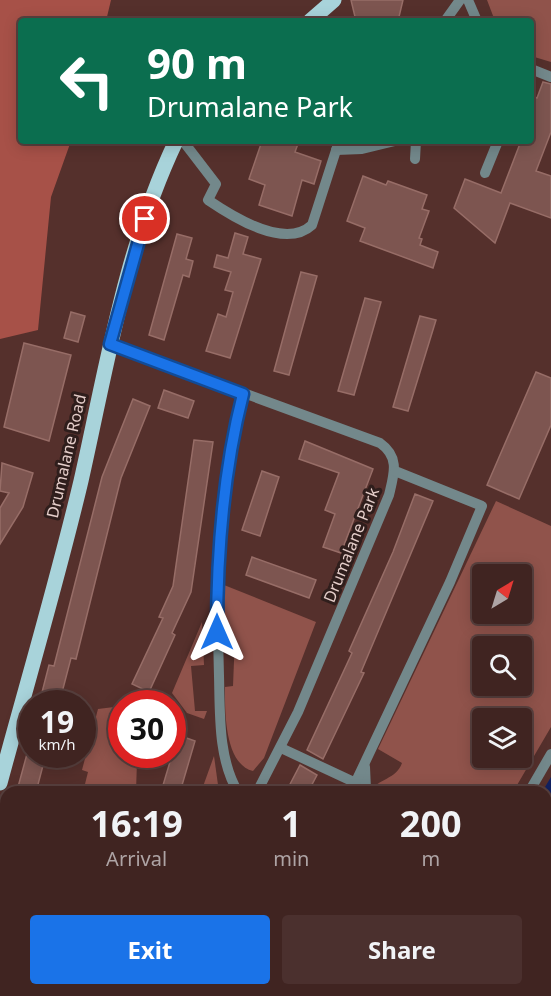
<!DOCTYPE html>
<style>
:root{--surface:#402421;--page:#4b302e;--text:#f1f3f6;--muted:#aea4a5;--line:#59413f;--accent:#1a73e8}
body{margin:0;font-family:"Noto Sans",sans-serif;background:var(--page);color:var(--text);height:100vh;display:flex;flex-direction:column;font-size:22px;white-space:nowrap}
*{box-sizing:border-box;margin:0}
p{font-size:20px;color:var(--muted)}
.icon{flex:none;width:33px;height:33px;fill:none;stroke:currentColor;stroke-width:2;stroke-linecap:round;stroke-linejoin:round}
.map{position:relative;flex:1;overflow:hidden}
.side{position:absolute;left:0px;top:786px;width:552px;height:210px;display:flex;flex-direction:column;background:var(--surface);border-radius:18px 18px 0 0;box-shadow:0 3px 15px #0003,0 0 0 2px var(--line)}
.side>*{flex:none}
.top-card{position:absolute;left:18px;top:18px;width:516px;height:126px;border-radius:6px;box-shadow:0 3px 15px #0003,0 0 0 2px var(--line);background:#0b6e4f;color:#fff;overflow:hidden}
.needle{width:39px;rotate:38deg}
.tools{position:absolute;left:472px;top:564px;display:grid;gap:12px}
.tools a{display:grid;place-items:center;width:60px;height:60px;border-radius:6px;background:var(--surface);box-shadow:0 3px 15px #0003,0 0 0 2px var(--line);font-size:30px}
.speed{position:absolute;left:18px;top:690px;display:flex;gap:12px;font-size:30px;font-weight:700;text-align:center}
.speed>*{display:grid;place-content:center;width:78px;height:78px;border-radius:50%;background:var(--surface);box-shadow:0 3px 15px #0003,0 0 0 2px var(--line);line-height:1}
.speed small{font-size:15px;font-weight:400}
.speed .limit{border:9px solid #d22;background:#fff;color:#111}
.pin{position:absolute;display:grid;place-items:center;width:51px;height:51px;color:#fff;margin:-26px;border:3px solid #fff;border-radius:50%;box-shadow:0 2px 6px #0007}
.me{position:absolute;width:66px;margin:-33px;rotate:0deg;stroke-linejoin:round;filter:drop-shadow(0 0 4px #0008)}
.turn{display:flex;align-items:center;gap:21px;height:126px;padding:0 30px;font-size:27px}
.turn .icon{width:78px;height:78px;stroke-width:2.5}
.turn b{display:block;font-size:42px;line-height:51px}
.eta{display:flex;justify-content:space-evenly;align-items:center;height:102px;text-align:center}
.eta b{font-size:36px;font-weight:700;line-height:42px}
.action{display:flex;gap:12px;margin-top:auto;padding:12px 30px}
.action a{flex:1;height:69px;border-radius:6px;background:var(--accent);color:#fff;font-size:24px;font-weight:700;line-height:69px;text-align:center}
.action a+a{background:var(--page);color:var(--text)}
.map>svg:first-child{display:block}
.green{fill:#90534b;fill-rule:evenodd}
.forest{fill:#a75148}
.water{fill:#122161}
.building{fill:#7d5550;stroke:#976d67;stroke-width:1.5}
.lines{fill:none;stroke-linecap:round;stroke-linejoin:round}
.minor{stroke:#73888b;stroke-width:10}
.major{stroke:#a8d3da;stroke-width:15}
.route-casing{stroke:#114b97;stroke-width:15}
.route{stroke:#1a73e8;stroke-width:10}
.labels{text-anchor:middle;stroke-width:6;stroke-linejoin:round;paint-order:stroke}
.street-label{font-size:16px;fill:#e5ceca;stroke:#2f1e1c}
</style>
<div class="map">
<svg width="551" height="996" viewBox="0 0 551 996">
<rect width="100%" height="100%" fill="#55302c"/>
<g class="green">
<path d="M487,0H551V62L531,56V21H495Z"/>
<path d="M496,501L551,526V727L513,792H370C378,778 396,780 402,763L378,749ZM483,574H522V614H483ZM483,646H522V686H483ZM483,718H522V758H483Z"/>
<path d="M224,585L316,622L264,758L253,771C224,764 225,710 225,687L233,686L235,636L225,633Z"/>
<path d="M202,622L204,665L191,666L195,711H207L204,719L187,713L172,693Z"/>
<path d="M114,707L121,725L122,754L134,755L137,761L136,792H83L88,772L82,770L98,709Z"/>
<path d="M214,756L219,792H201Z"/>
<path d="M272,990H402L399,996H270Z"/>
</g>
<path class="forest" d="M0,0H111L106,21H21V141H71L51,197L38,330L0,339Z"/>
<g class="water">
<path d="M551,777V920L546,928V792H542Z"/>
<path d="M432,990H511L508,996H429Z"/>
</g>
<g class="building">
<path d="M351,0H403L398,21H356Z"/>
<path d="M543,82L551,84V132L536,171L551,176V218L510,203L495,243L454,208L465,179L501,193L521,141H531V96L537,98Z"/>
<path d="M262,141H299L295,152L321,161L314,184L302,180L292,216L259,205L265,185L249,179Z"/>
<path d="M363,176L386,185L388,181L427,195L422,209L429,211L419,238L422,239L420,245L438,252L433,268L360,241L365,228L347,221Z"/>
<path d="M235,233L248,237L243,254L261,259L230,358L206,351L218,314L226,317L233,292L225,290L231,272L214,267L217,255L228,258Z"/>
<path d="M177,234L192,238L186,259L193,261L189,277L183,275L164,340L149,335Z"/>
<path d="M301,272L317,276L289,375L274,371Z"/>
<path d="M365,298L381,302L354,395L338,391Z"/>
<path d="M71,312L85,316L78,342L64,338Z"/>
<path d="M420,316L436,320L408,411L393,407Z"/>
<path d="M24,343L71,355L49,441L4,427Z"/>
<path d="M536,372L551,378V425L519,499L487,485Z"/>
<path d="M164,390L194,401L188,418L158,408Z"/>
<path d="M133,399L150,406L121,478L76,659L71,658L59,704H39L49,665L54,666L102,477Z"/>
<path d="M194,440L213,442L191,592L172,633L175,635L149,692L132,684L163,618L159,617L173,586Z"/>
<path d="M305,441L373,469L341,553L323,547L335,514L325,510L339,473L299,459Z"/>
<path d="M2,463L33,473L23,507L0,544V508L9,493L0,491Z"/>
<path d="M262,471L279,477L260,536L242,530Z"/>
<path d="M415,494L433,501L361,672L364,673L323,759L307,750L352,653L349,651L393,552Z"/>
<path d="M252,557L316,580L309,598L246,575Z"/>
<path d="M178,735L195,741L180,792H161Z"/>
<path d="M27,754H46L36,792L18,787Z"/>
<path d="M300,765L317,775L308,792H286Z"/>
</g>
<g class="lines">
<g class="minor">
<path d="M468,0L477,21"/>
<path d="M445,21L460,0"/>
<path d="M531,69L551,77"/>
<path d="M183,141L216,184L208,200C233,217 285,250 312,225L339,141"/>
<path d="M336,150L362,149L395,141"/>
<path d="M415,159L416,141"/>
<path d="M485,173L498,141"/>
<path d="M110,344L380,443C400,457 394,474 389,495L298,712L257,792"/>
<path d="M281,748L356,783"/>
<path d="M365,767L366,789L371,792"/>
<path d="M238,792C218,759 220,713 219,676C216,581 219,486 243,394"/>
<path d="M351,792L450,582L482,506L395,471"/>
<path d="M529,792L551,754"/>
<path d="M170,996L174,990"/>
<path d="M415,996L417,990"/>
</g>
<g class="major">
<path d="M310,21L334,0"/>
<path d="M0,783C27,683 57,582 81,481C107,366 125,248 176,141"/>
</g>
</g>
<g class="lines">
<g class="route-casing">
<path id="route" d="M145,219L110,344L243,394C223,472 217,552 217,632"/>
</g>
<use href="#route" class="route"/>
</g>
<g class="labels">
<g class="street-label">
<text transform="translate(66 456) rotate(-77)" y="6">Drumalane Road</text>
<text transform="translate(351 545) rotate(-68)" y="6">Drumalane Park</text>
</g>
</g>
</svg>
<div class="tools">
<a><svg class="needle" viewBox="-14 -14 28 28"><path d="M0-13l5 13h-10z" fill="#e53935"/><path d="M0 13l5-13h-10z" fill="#aea4a5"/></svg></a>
<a><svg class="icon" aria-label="search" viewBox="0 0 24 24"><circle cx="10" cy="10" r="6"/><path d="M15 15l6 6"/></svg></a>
<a><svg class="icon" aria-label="layers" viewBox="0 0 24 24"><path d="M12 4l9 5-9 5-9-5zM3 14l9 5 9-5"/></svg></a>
</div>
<div class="speed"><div>19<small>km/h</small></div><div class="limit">30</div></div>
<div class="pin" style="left:145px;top:219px;background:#d93025"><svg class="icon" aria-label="arrive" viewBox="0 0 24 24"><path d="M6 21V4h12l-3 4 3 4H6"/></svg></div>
<svg class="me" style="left:217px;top:632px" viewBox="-20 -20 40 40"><path d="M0-17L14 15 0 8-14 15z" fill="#1a73e8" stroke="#fff" stroke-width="4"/></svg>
<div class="top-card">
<div class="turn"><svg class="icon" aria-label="left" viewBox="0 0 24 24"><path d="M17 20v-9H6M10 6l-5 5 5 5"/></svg><div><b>90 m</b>Drumalane Park</div></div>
</div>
<section class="side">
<div class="eta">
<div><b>16:19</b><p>Arrival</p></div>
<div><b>1</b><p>min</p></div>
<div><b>200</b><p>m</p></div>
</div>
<div class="action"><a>Exit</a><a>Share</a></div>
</section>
</div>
